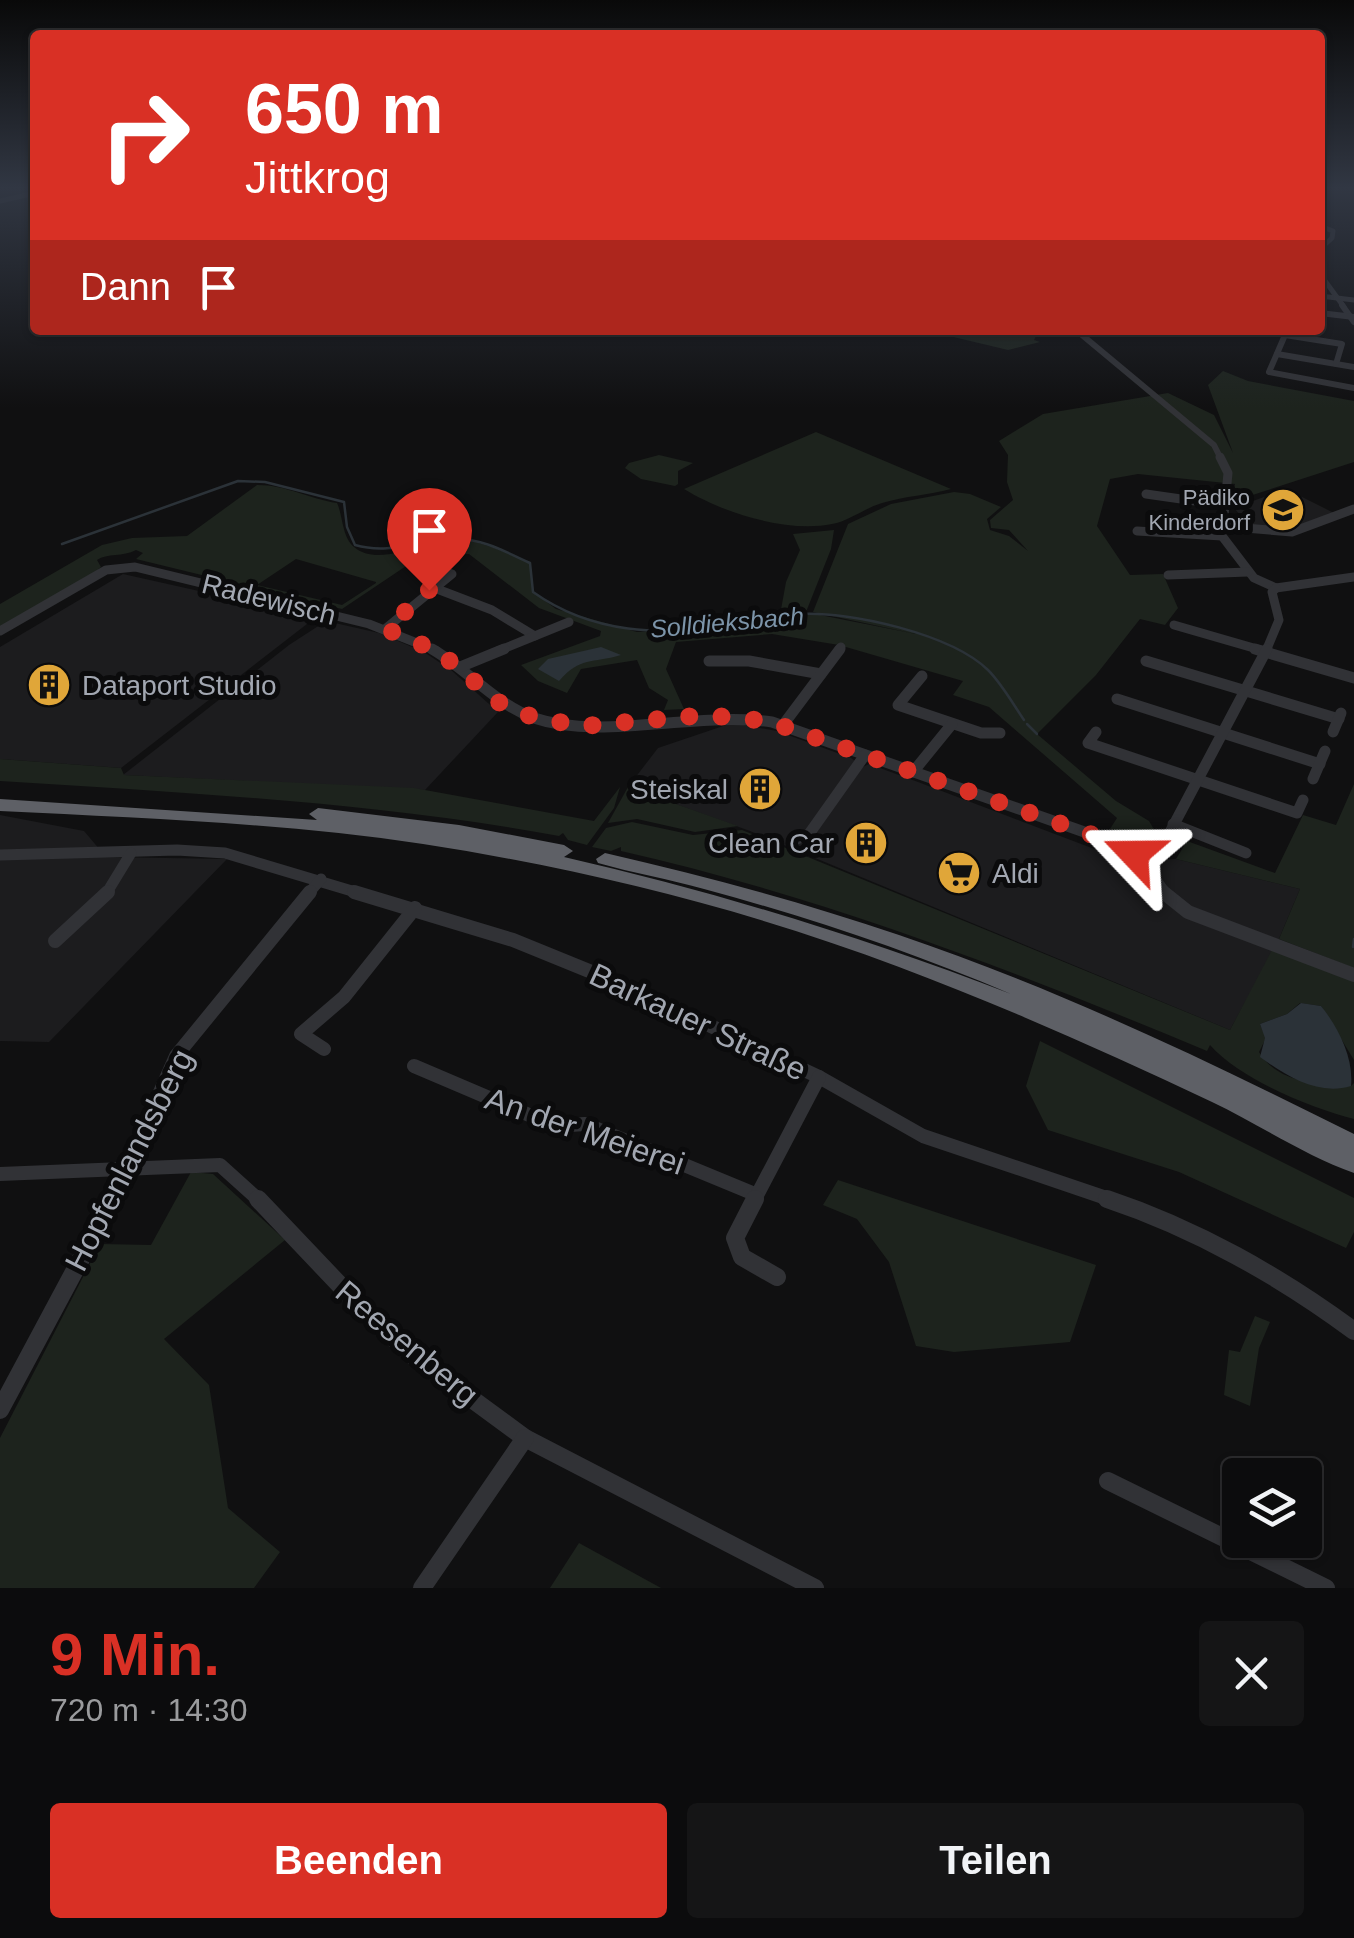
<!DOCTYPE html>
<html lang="de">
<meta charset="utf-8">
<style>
:root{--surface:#0c0c0d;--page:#151516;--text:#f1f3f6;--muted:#9a9b9d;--line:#2c2c2e;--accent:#d93025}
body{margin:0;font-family:Arial,sans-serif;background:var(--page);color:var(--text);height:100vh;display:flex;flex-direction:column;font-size:38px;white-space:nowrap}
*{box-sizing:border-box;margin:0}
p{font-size:32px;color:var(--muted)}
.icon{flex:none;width:55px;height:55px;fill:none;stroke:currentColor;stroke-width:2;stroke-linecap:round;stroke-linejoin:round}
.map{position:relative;height:1588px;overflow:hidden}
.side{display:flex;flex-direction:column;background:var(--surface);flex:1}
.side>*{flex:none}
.guide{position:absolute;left:30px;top:30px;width:1295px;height:305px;border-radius:10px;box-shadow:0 2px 8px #0004,0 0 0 2px var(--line);background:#d93025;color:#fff;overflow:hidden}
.fabs{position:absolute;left:1222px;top:1458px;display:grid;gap:20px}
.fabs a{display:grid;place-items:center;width:100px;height:100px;border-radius:10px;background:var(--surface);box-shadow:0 2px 8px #0004,0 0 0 2px var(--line);font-size:50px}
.pin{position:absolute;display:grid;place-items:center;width:85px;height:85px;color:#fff;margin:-102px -42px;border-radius:50% 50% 50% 0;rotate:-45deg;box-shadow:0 0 10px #0007}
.pin .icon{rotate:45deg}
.me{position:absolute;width:110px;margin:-55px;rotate:293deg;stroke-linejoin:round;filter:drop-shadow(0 0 8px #0008)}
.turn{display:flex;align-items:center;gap:35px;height:210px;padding:0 50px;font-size:45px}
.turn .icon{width:130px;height:130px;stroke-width:2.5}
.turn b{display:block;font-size:70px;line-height:85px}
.then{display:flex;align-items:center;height:95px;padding:0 50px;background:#0003;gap:20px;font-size:38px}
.round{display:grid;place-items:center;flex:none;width:105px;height:105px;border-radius:10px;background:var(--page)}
.head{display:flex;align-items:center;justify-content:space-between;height:170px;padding:0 50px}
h1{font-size:60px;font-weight:700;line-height:75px;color:var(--accent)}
.action{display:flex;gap:20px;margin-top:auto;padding:20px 50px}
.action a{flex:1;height:115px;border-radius:10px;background:var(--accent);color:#fff;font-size:40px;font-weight:700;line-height:115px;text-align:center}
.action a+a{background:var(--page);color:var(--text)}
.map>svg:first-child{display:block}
.built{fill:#1c1c1e}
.green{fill:#1d231d;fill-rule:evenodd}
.water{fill:#2b3238}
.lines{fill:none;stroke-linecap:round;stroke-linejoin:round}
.stream{stroke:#2b3238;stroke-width:2.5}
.minor-far5{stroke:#313236;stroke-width:5}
.minor-far4{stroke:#313236;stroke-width:6}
.minor-far3{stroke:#313236;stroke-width:9}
.minor-far2{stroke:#313236;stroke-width:11}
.minor-far1{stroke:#313236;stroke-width:14}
.minor{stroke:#313236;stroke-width:18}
.highway{fill:#5e6066;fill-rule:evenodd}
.route{stroke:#d93025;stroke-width:18;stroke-dasharray:0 32.4}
.labels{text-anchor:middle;stroke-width:10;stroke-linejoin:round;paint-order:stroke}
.far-poi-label{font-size:22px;fill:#a2a7b1;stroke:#0b0b0c;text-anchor:end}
.far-water-label{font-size:25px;font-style:italic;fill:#7c94a9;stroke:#0b0b0c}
.street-label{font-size:28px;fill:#a2a7b1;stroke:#0b0b0c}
.poi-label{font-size:28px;fill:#a2a7b1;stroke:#0b0b0c;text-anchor:start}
.near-street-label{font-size:32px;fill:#a2a7b1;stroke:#0b0b0c}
</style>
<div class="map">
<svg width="1354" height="1588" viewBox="0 0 1354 1588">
<rect width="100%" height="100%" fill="#101011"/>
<g class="built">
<path d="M1286,489L1334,513L1285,530L1248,524L1234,508Z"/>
<path d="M123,574L316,617L121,768L0,759V647Z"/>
<path d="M326,621L379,633L424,652L451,670L498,712L425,790L123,775L289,645Z"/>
<path d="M732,723L777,731L851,758L863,767L869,764L918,782L1126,861L1176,859L1300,889L1276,946L1230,1030L750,831L628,787L658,748Z"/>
<path d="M0,815L84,831L106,857L227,859L49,1042L0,1041Z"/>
</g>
<g class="green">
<path d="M924,330H1027L1038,332L1034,340L1040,342L1008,350Z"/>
<path d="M1223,371L1248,381L1354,401V462L1231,502L1235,484L1138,474L1110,479L1097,526L1130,575L1163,574L1178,608L1165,625L1140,619L1096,675L1037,734L1116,801L1149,821L1155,831L1144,838L1110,829L1117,818L989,707L953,695L963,681L839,645L772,634L676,642L666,669L684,709L664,710L668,700L649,688L637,660L581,669L567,693L538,681L521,665L600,636L601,631L539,608L469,554H424L342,609L136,559L143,553L136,550C123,557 107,553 97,560L101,567L94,573L0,627V604L102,545L132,538L187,536L257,485C287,485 309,499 337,503C343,516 342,537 354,547C380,570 434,536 463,539C479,541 515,556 530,563L533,592L556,609L637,632L730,626L810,613L916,634L813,612L848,524L891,504L954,492L970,494L1001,507L987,519L990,530L1009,536L1028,551L1009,530L991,528L990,520L1013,500L1007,482L1008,455L999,441L1043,414L1168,393L1214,415L1233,453L1208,385ZM296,559L376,582V583L342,605L257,585Z"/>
<path d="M816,432L951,489C929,495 905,496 882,503C865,508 849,521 832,524C787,533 723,513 684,489Z"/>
<path d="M659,455L693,463L678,471V484L675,486L641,479L625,468L629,463Z"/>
<path d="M834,530L831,549L806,612L780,615L786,582L800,550L793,534Z"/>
<path d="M0,759L121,768L124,775L414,788L594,821L620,787L614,808L587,845L568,840L563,833L559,836C373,802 188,793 0,781Z"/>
<path d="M1354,784V968L1279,939L1300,889L1176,859L1187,841L1275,873L1303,815L1336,825Z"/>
<path d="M628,787L738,826L695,832L637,819L608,823Z"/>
<path d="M632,822L693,835L742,830L1230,1030L1272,950L1354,979V1060L1321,1006L1300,1003L1287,1014L1260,1024L1266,1038L1259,1052C1277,1083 1319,1085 1351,1086L1354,1083V1119C1310,1108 1240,1079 1210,1045L1207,1051C1015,971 824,897 621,851V847L611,851L592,847L606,828Z"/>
<path d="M1040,1041L1354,1198V1232L1346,1248L1179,1172L1048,1130L1026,1086Z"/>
<path d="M191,1172L213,1174L285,1240L164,1339L209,1385L228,1508L280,1552L254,1588H0V1438L100,1244L151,1245Z"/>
<path d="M838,1180L1096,1265L1070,1342L954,1352L916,1346L889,1262L857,1219L823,1205Z"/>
<path d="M1255,1316L1270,1322L1259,1348L1250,1406L1224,1395L1229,1350L1240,1352Z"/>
<path d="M579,1543L661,1588H550Z"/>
</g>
<g class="water">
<path d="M601,647L621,655C591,664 581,656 559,681L538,669L548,659Z"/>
<path d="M1301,1003L1321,1006C1338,1027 1354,1058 1351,1086C1318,1096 1286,1076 1260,1057L1265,1038L1260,1024L1287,1014Z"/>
</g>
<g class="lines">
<g class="stream">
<path d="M62,544L238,481L265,482L344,502L347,527L355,545C390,555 420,540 456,539C481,538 508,553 530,563L533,592C592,634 661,636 731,626C754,623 776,616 800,614C850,611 951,634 988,670C1002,684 1013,704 1024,720"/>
<path d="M1027,724L1037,734"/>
<path d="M1353,947L1354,939"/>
</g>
<g class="minor-far5">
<path d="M0,201L35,193"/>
<path d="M1320,226L1333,231L1332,238L1320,249"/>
<path d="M1320,274L1344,307"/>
<path d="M1320,296L1354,300"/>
</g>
<g class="minor-far4">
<path d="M1342,305L1354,322"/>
<path d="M1320,313L1354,317"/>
<path d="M1076,330L1214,445L1221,459"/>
<path d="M1277,354L1354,367"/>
<path d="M1336,364L1342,344L1285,335L1269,372L1354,388"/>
</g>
<g class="minor-far3">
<path d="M1220,457L1228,473L1222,536L1254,578L1276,588"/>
<path d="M1146,494L1223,505"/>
<path d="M1221,526L1292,532L1354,509"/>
<path d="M1137,531L1222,536"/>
<path d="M1168,575L1248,572"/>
<path d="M1276,588L1354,577"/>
<path d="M437,589L492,610L535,636"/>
<path d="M1174,625L1264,651"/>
<path d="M385,629L452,574L443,571"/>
<path d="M0,631L106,570L135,567L369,624L437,651"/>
<path d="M498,651L569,622"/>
<path d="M838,651L841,647"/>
<path d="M1266,651L1279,620L1272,592L1276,588"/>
</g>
<g class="minor-far2">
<path d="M432,649C467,669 495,704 534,718C602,741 695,711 772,722L1107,840L1140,858L1166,894"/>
<path d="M1255,649L1354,678"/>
<path d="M709,661H749L821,674"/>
<path d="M1146,661L1339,719"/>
<path d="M460,667L504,649"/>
<path d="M922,676L898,705L981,733H1000"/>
<path d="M1117,699L1320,764"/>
<path d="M783,725L840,649"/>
<path d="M1096,732L1088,743L1297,813L1303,800"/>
<path d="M1333,732L1341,713"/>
<path d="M913,772L952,724"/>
<path d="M1313,779L1325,751"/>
<path d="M1173,824L1246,853"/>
<path d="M797,839L809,834L865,755"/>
<path d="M1134,854L1162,841"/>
<path d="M0,855L177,850L225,853L362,894"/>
<path d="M1144,863L1161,849L1267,649"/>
<path d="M106,894L131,853"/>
<path d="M308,894L321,879"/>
</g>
<g class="minor-far1">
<path d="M354,892L513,940L626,986L819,1077L923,1136L1115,1201"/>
<path d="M1163,892L1188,912L1354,975"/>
<path d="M55,941L108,892"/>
<path d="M324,1049L301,1034L344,997L415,908"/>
<path d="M414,1066L555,1126L585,1124L757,1195"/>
<path d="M0,1174L220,1165L260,1201"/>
<path d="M112,1201L176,1056L310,892"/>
<path d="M754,1201L819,1077"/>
</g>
<g class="minor">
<path d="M258,1199L374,1321L416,1358L525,1438L815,1588"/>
<path d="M755,1199L735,1238L742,1257L777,1277"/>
<path d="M1107,1199C1194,1228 1280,1276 1354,1331"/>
<path d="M0,1410L113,1199"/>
<path d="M1108,1481L1326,1588"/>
<path d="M422,1588L525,1438"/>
</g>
<path class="highway" d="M0,799L317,820L309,814L318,808L459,825L564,845L573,851L564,857C717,892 865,938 1011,994C912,952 808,917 704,889C669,879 633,873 598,863L596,859L605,853C705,876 802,902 899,935C1056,988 1206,1060 1354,1134V1173C1306,1156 1258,1124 1212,1102C1109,1053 1005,1007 899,967C746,909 585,869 423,844C283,823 141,818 0,811Z"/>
</g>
<linearGradient id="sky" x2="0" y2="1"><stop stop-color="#090909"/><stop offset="0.46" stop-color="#313743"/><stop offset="1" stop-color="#313743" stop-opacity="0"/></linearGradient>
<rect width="1354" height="408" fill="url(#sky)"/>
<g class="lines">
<path class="route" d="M429,590L386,629L439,652L500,703L535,718L583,726L705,715L768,721L1107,840L1134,854"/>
</g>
<defs>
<g id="school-disc" transform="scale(2.25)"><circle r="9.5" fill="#e0a639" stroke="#0b0b0c"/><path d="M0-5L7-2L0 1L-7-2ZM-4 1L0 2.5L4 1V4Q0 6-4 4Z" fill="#111"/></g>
<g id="building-disc" transform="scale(2.25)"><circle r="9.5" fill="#e0a639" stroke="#0b0b0c"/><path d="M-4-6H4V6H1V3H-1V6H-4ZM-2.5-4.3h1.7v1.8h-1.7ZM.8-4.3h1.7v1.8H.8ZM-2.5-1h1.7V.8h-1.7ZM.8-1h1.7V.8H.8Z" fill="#111"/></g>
<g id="supermarket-disc" transform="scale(2.25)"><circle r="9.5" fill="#e0a639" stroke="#0b0b0c"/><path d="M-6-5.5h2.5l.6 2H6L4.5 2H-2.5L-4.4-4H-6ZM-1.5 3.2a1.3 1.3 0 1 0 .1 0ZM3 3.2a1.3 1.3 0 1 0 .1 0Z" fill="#111"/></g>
</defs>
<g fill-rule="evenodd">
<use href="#school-disc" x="1283" y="510"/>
<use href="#building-disc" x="49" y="685"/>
<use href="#building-disc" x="760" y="789"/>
<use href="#building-disc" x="866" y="843"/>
<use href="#supermarket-disc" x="959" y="873"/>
</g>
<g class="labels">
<g class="far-poi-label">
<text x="1250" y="505">Pädiko<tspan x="1250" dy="25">Kinderdorf</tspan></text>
</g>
<g class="far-water-label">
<text transform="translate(727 622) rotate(-5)" y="9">Solldieksbach</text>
</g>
<g class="street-label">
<text transform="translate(269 599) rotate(14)" y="10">Radewisch</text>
</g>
<g class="poi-label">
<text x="82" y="695">Dataport Studio</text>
<text x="728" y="799" text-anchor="end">Steiskal</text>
<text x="834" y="853" text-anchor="end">Clean Car</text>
<text x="992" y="883">Aldi</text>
</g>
<g class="near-street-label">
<text transform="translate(698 1022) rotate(25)" y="11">Barkauer Straße</text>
<text transform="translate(585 1131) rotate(19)" y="11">An der Meierei</text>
<text transform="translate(129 1160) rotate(-63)" y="11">Hopfenlandsberg</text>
<text transform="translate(407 1343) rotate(40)" y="11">Reesenberg</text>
</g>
</g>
</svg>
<div class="fabs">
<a><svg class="icon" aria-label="layers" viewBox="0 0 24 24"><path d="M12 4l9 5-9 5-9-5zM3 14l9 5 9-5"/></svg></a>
</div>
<div class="pin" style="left:429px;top:590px;background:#d93025"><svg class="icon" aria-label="arrive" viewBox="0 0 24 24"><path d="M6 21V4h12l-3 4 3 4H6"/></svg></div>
<svg class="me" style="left:1134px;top:854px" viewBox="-20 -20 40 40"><path d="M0-17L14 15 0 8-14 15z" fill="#d93025" stroke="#fff" stroke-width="4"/></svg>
<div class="guide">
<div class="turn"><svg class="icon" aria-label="right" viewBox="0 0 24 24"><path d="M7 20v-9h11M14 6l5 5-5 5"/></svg><div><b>650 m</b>Jittkrog</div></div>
<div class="then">Dann<svg class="icon" aria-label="arrive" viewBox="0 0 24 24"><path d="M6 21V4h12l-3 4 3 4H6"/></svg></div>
</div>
</div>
<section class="side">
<div class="head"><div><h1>9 Min.</h1><p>720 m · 14:30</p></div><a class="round"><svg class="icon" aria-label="close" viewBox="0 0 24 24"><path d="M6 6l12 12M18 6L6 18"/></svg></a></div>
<div class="action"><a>Beenden</a><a>Teilen</a></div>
</section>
